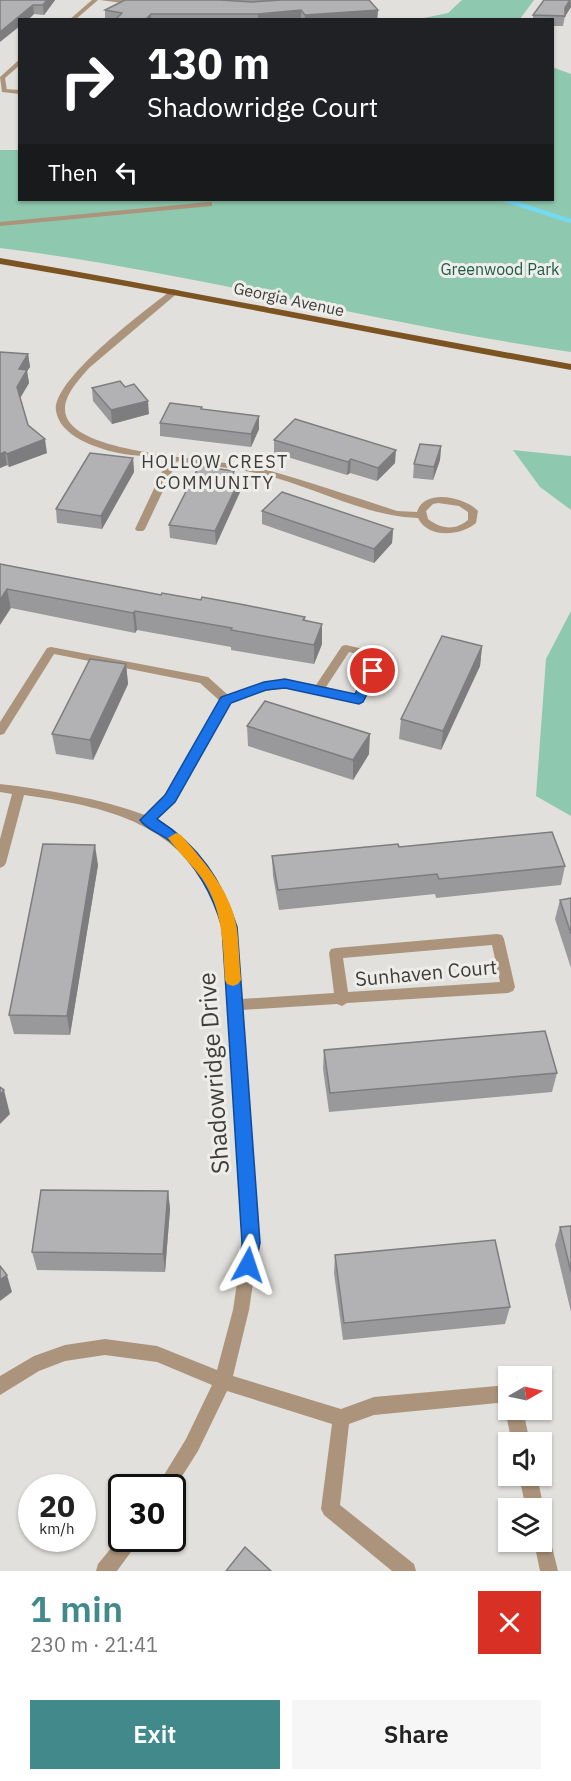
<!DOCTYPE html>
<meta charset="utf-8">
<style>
:root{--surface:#fff;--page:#f6f6f6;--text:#222;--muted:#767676;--accent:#41898b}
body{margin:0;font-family:"IBM Plex Sans",sans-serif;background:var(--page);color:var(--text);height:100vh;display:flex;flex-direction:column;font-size:22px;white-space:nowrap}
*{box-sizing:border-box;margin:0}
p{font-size:20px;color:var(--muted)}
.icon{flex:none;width:33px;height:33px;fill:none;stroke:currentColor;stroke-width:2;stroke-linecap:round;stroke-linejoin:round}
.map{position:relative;height:1571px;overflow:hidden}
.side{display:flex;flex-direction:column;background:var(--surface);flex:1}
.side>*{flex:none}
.top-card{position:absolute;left:18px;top:18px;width:536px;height:183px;border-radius:0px;box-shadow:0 2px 4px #0004;background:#202124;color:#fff;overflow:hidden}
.needle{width:39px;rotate:81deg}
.tools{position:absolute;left:498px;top:1366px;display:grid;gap:12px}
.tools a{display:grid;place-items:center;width:54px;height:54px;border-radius:0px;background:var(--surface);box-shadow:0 2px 4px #0004;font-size:30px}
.speed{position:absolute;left:18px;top:1474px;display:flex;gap:12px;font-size:30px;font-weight:700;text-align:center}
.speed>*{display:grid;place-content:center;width:78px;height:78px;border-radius:50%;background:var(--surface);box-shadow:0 2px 4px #0004;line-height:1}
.speed small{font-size:15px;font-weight:400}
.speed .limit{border:3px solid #111;border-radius:9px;background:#fff;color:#111}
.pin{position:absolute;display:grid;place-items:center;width:51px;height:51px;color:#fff;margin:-26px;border:3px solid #fff;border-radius:50%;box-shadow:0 2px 6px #0007}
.me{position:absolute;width:66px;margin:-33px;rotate:5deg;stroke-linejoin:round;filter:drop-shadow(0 0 4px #0008)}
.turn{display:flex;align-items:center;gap:21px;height:126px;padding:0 30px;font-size:27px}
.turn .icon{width:78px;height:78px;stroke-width:2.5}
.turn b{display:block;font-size:42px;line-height:51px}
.then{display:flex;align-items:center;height:57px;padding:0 30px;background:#0003;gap:12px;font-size:22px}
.round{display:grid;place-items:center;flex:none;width:63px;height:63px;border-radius:0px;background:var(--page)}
.summary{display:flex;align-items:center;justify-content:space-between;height:102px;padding:0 30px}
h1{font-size:36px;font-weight:600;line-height:45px;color:var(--accent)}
.primary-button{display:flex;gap:12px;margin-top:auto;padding:12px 30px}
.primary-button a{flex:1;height:69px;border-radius:0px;background:var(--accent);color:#fff;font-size:24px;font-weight:600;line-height:69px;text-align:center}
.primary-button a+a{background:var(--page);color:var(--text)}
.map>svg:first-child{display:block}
.green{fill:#8ec8ae}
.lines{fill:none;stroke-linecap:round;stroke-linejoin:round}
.stream{stroke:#75d9f2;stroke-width:4.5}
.service{fill:#ab947b;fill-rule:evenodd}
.minor{fill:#ab947b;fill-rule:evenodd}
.primary{fill:#7c5421;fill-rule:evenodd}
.wall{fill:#99999c}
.shaded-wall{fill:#7d7d7f}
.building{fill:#b2b2b5;stroke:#7d7d7f;stroke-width:1.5}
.route{fill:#1a73e8;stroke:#114b97;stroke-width:1.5}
.slow{fill:#f59e0b}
.labels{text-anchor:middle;stroke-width:6;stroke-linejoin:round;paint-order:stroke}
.far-park-label{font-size:16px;fill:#1a5c44;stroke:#eeede9}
.far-street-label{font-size:16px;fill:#3d3d3b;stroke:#eeede9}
.far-neighbourhood-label{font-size:18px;letter-spacing:1.5px;fill:#3d3d3b;stroke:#eeede9}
.street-label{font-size:20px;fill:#3d3d3b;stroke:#eeede9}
.near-street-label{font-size:24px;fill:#3d3d3b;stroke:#eeede9}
</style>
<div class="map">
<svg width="571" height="1571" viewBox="0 0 571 1571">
<rect width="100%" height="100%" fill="#e1e0dc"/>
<g class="green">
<path d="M462,0H534L520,19H419L448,13Z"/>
<path d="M552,67L571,74V352C379,324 192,272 0,248V150H19L20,200H552Z"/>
<path d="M513,450L571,456V510L540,487Z"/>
<path d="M571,611V816L536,796L546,659Z"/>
</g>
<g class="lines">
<path class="stream" d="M505,200L571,221"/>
<g class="service">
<path d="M4,89L20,90V94L2,92Z"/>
<path d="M209,202H212V206L0,226V222Z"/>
<path d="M173,456L178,459L145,529L143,531H137L135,529L168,459Z"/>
</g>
<g class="minor">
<path d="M92,0H98L75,20H69Z"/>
<path d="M100,0H121L140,3L137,5Z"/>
<path d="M20,59V65L5,78L7,91L2,92L0,77Z"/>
<path d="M173,289L180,291L89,368C77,382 55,404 70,423C97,457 222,458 267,470C310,482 354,497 397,511L417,512C424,488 465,497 478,511L476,523C461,536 428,539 418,518C363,516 313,486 261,474C224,466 185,463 148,457C134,455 117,454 103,449C85,443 60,433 56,411C51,380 148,308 173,289ZM438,503L459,506L468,512V520C455,531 441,529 428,519L426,511L433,504Z"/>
<path d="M346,645L385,654L386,656L363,702L359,703L322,694L318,695C287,683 261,690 230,703L174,802L155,820L174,831L198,854L220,887L236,927L241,999L334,993L329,953L331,949L336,948L497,934L502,935L504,939L515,987L513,991L508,993L347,1003L342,1006L337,1004L242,1010L259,1243L249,1310L233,1376L341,1409L374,1397L508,1385V1402L374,1415L349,1424L340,1505L414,1564L416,1571H392L324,1515L321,1509L332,1424L227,1391L198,1451L172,1492V1488H156L186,1439L212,1385L157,1362L105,1355L65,1361L39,1371L0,1395V1376L34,1356L65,1345L105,1339L157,1346L217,1370L233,1310L243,1243L222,927C218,914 214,900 207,889C171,819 95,805 24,795L6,863L4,866L0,868V839L12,794L0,792V784C50,790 98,798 145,815L166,796L220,701L200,683L54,654L4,734L0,735V722L47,648L51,647L208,677L228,695C258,683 284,677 316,685L342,646ZM349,652L375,658L356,695L326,687ZM492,945L500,982L348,992L343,958Z"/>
<path d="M508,1404V1410H523L530,1443H512L505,1410Z"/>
<path d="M519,1476H537L544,1509L542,1515V1509H526Z"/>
<path d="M542,1528L548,1531L558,1571H540L534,1542H542Z"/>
<path d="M122,1535V1539H139L136,1545L117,1571H96L98,1564Z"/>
</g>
<path class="primary" d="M0,258C191,291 380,330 571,364V370C380,336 191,296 0,264Z"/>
</g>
<g class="wall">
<path d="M0,0H55L44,15L34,14Z"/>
<path d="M125,0H369L378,10L377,20H105V10Z"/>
<path d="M571,0V7L565,16L563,26H552V20H533V15Z"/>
<path d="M0,352L28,354L30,367L27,371L29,383L20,398L28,425L47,453L9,467L7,465L0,468Z"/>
<path d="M92,388L149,414L112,424L93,401Z"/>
<path d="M202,409L259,416V429L251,447L160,436V423Z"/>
<path d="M274,440L395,463L377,481L350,473L347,475L274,453Z"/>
<path d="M441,446L440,460L433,480L413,478L414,464Z"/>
<path d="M133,458L134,472L102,529L57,523L56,509Z"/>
<path d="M235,480L240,492L216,545L170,538L169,525Z"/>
<path d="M262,511L393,529L392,543L374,563L262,524Z"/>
<path d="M0,564L161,595L305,617V621L322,644L314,664L231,650V647L137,630L135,633L11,608Z"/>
<path d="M482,646L480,666L441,750L399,739L401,719Z"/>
<path d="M126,664L128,684L93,760L56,754L52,734Z"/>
<path d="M247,726L369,754L353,780L248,746Z"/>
<path d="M399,847L565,866L561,885L436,898L435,894L279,910L273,876L272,856Z"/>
<path d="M98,865L70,1035L14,1034L9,1015Z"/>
<path d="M571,898V968L555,919L560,900Z"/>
<path d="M324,1050L557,1073L552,1092L329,1112L323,1069Z"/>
<path d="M168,1191L170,1209L165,1272L37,1270L32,1252Z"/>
<path d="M571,1226V1312L555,1245L560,1227Z"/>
<path d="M335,1255L510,1307L505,1324L343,1340L334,1273Z"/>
</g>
<g class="shaded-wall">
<path d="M47,0H55L44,15L43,5Z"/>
<path d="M570,0L571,7L564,18L565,8Z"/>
<path d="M33,5L34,14L28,20H20V26L0,42V32Z"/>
<path d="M301,10V20H258V14Z"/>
<path d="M378,10L377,20H305V15Z"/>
<path d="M151,14V20H145Z"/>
<path d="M28,354L30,367L27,371L29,383L19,400L17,387L19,369Z"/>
<path d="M148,401L149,414L112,424L111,410Z"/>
<path d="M259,416V429L251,447V434Z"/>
<path d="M45,439L47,453L9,467L7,454Z"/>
<path d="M441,446L440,460L433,480L434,467Z"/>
<path d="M396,450L395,463L377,481L378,468Z"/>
<path d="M5,452L7,465L0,468V454Z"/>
<path d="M133,458L134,472L102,529L101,516Z"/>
<path d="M351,459L350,473L347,475L348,462Z"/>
<path d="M234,471L235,484L227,488Z"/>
<path d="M240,479V492L216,545L215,531Z"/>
<path d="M393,529L392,543L374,563V549Z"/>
<path d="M7,589L11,608L0,625V600Z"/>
<path d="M135,611L137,630L135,633L133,613Z"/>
<path d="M322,624V644L314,664V645Z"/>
<path d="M482,646L480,666L441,750L443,731Z"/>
<path d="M126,664L128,684L93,760L90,740Z"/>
<path d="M370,734L369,754L353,780V760Z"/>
<path d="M95,845L98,865L70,1035L67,1016Z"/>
<path d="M4,1090L10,1114L0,1124V1095Z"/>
<path d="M168,1191L170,1209L165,1272L163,1254Z"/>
<path d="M7,1275L12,1292L0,1301V1280Z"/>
</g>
<g class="building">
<path d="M0,0H47L43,5H33L0,32Z"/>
<path d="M125,0H220L252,2L282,0H369L378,10L305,15L301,10L258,14H151L145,20H115L122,13L105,10Z"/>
<path d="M544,0H570L565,8V16L533,15Z"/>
<path d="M0,352L28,354L19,369L27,370L17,387L28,425L45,439L7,454L5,452L0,454Z"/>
<path d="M120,381L125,387L134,384L148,401L111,410L92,388Z"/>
<path d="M170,403L202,407L201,409L259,416L251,434L160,423Z"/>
<path d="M295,419L396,450L378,468L351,459L348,462L274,440Z"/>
<path d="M420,444L441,446L434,467L414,464Z"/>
<path d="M90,453L133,458L101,516L56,509Z"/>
<path d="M199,466L234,471L227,488L237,477L240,479L215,531L169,525Z"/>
<path d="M282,492L393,529L374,549L262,511Z"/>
<path d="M0,564L161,595L162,593L201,600L202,597L245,605L305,617L303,620L322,624L314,645L231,630L232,628L135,611L133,613L7,589L0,600Z"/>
<path d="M442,636L482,646L443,731L401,719Z"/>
<path d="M90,659L126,664L90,740L52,734Z"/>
<path d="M265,701L370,734L353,760L247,726Z"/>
<path d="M552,832L565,866L439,879L437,874L278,890L272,856L398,844L399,847Z"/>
<path d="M43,844L95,845L67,1016L9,1015Z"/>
<path d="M571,898V934L560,900Z"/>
<path d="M545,1031L557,1073L330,1093L324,1050Z"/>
<path d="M0,1087L4,1090L0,1095Z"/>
<path d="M41,1190L168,1191L163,1254L32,1252Z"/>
<path d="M571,1226V1272L560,1227Z"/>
<path d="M495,1240L510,1307L344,1323L335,1255Z"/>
<path d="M0,1266L7,1275L0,1280Z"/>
<path d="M245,1547L271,1571H226Z"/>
</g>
<path class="route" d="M373,667L379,671L363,702L359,704L285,688L266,690L231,703L175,802L157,819C199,846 222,880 237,927L260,1243L254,1272L248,1274L241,1272L239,1265L242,1243L222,927C212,893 197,867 171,842C162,834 147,830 140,820L165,795L221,697L264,682L285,679L355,694L369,668Z"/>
<path class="slow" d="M176,833L181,835C205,863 231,891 237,929C239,946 239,963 241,980L238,984L233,986L227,984L225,980C223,944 223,908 201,877C192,865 180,854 171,842L168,838Z"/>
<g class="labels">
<g class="far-park-label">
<text x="500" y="275">Greenwood Park</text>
</g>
<g class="far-street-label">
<text transform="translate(289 299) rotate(12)" y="6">Georgia Avenue</text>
</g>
<g class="far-neighbourhood-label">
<text x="215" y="468">HOLLOW CREST<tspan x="215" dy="21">COMMUNITY</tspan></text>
</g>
<g class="street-label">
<text transform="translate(426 973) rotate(-5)" y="7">Sunhaven Court</text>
</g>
<g class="near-street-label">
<text transform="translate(214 1073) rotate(-94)" y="8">Shadowridge Drive</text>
</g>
</g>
</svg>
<div class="tools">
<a><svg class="needle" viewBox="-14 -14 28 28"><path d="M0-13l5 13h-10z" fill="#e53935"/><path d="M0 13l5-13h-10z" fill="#767676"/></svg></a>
<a><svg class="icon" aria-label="sound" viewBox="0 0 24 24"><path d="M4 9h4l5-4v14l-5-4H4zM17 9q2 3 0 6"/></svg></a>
<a><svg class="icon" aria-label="layers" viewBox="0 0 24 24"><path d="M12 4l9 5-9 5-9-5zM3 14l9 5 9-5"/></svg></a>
</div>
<div class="speed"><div>20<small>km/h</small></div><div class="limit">30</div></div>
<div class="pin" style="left:373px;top:671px;background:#d93025"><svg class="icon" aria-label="arrive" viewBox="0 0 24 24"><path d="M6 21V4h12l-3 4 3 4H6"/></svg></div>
<svg class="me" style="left:248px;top:1265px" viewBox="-20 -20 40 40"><path d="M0-17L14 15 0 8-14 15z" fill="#1a73e8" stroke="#fff" stroke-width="4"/></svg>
<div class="top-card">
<div class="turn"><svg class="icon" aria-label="right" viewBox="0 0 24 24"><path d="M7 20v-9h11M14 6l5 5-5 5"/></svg><div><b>130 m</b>Shadowridge Court</div></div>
<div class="then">Then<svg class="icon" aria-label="left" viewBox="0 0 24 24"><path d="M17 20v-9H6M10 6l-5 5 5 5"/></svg></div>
</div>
</div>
<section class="side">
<div class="summary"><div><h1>1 min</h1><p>230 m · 21:41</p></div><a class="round" style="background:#d93025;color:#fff"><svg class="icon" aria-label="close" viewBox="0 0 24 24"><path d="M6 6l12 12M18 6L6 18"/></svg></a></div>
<div class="primary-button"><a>Exit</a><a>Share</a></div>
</section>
